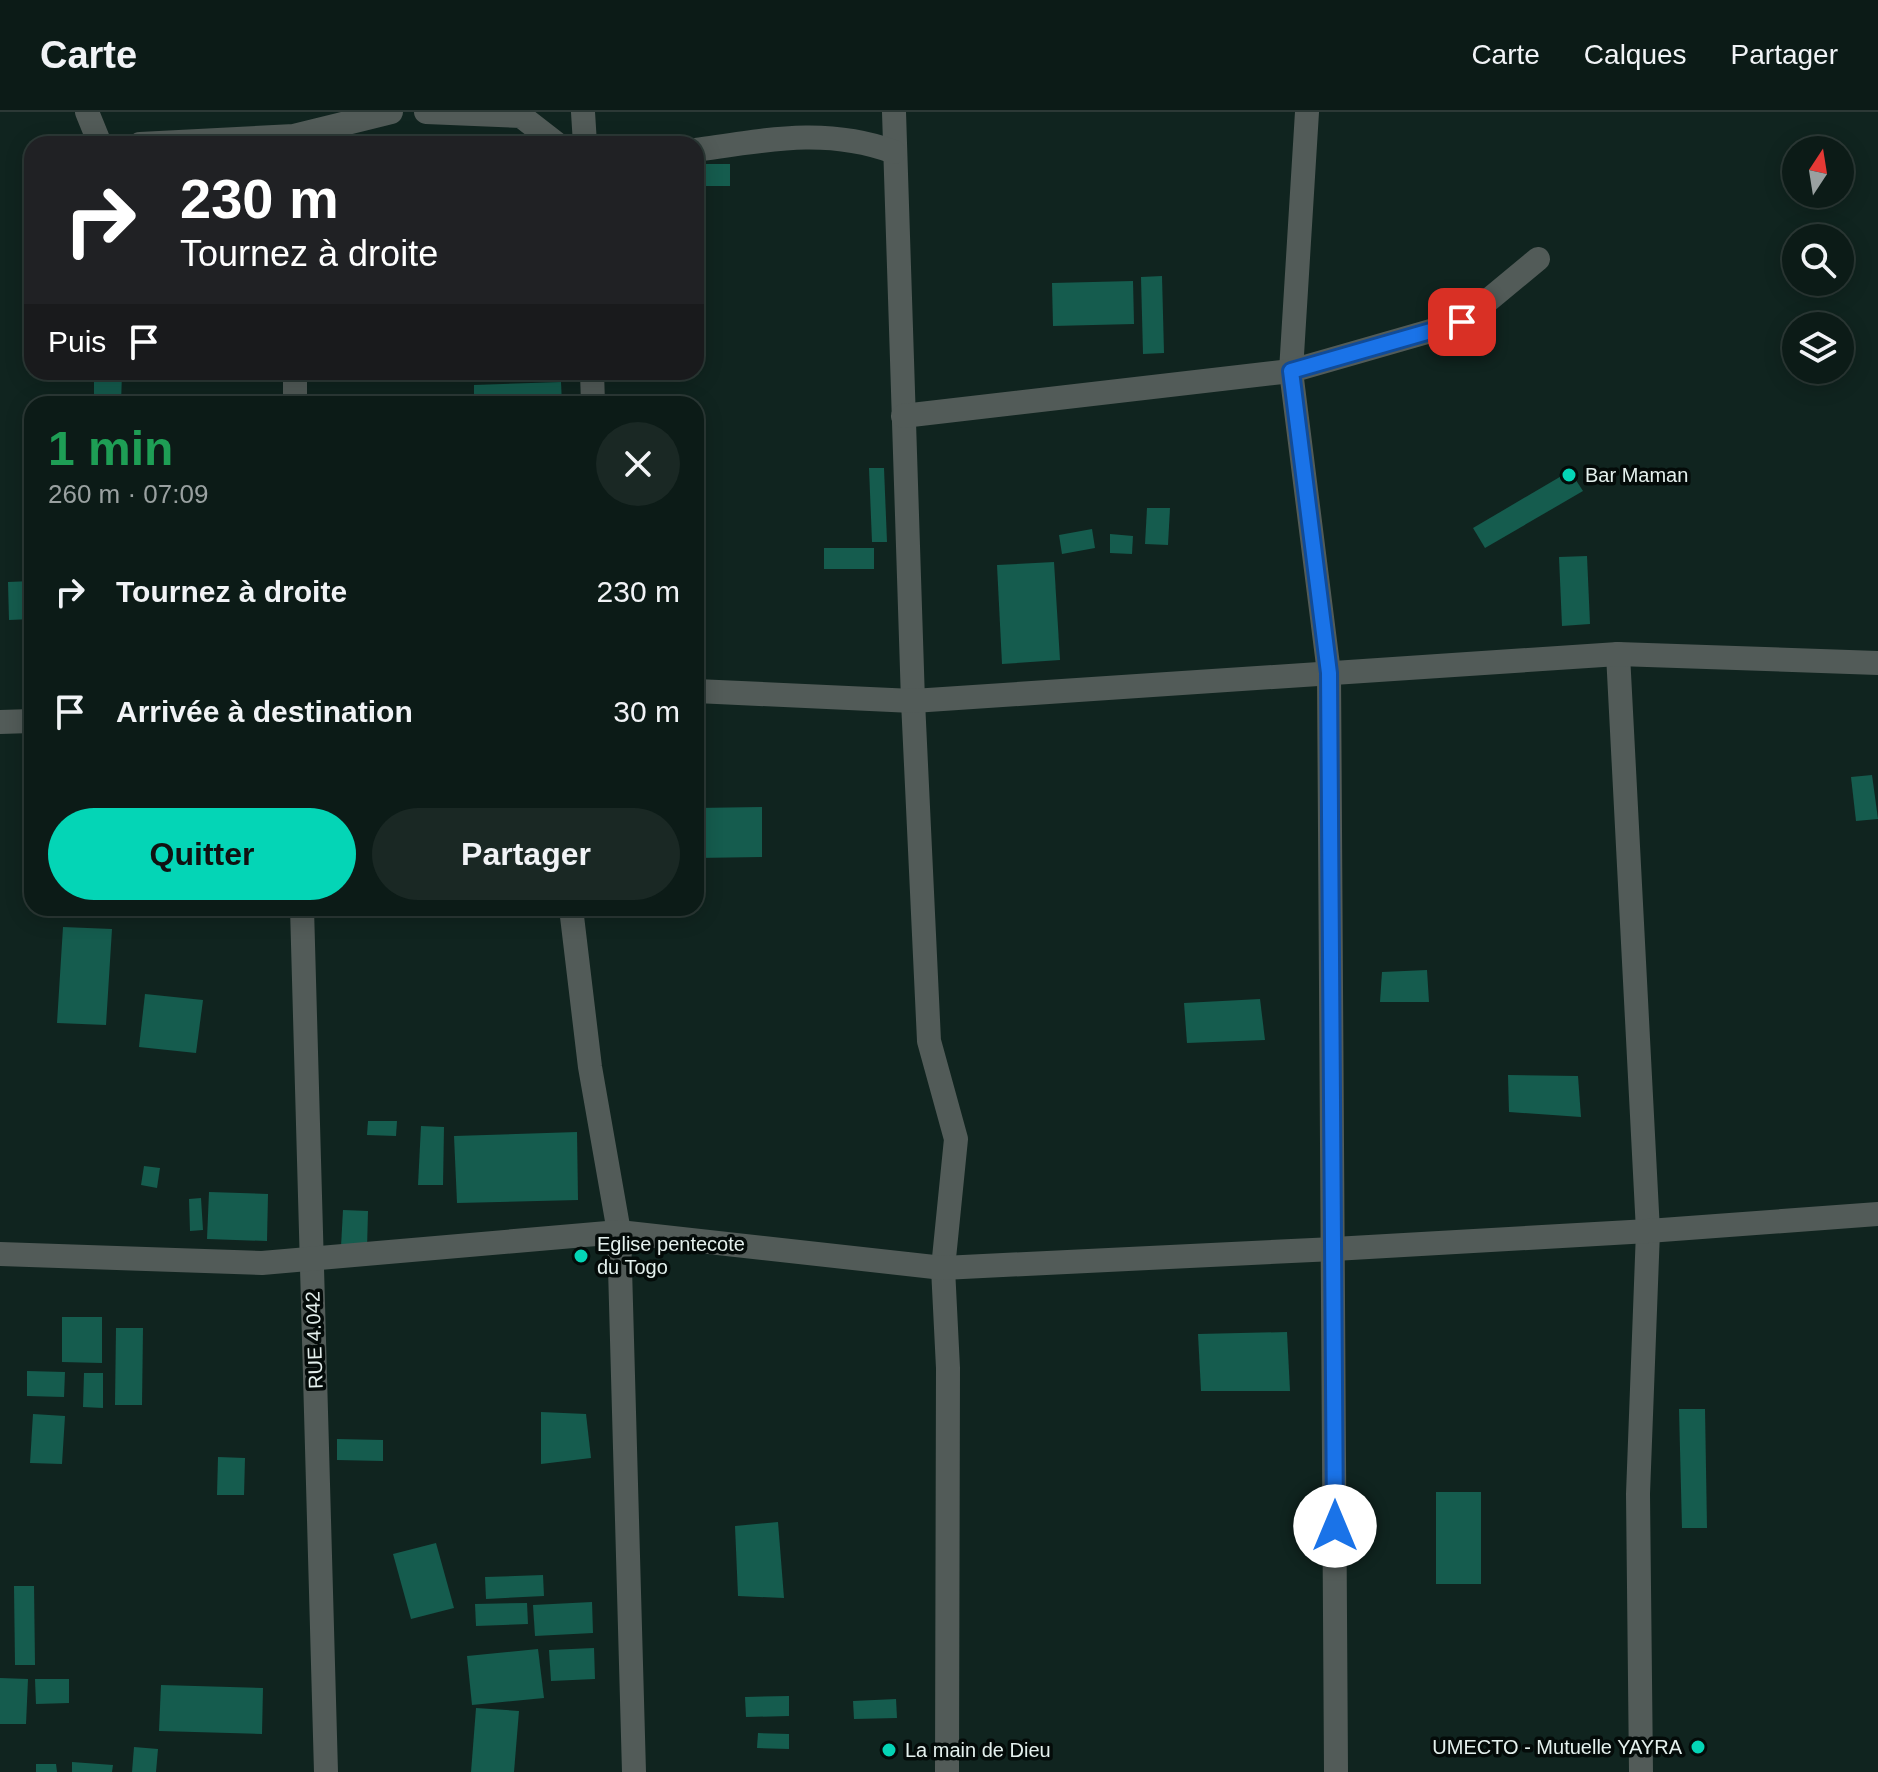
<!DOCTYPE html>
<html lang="fr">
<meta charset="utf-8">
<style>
:root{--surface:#0c1b17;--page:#1a2824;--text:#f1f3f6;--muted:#9aa1a1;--line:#2c3936;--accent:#04d5b6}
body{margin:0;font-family:Helvetica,sans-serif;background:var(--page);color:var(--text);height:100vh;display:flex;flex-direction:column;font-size:30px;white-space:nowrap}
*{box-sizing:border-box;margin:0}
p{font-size:26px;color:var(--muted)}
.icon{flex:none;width:44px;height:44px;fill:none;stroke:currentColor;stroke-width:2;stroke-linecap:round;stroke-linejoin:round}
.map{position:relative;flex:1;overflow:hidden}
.details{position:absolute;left:24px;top:284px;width:680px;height:520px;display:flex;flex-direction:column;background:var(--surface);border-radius:24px;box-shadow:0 4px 20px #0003,0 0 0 2px var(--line)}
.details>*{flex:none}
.guide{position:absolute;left:24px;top:24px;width:680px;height:244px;border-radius:24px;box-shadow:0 4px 20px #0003,0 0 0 2px var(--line);background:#202124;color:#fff;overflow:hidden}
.needle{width:52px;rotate:12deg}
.buttons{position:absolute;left:1782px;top:24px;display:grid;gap:16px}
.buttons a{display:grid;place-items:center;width:72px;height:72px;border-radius:50%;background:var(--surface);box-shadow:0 4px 20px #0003,0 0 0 2px var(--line);font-size:40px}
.pin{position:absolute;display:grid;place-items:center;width:68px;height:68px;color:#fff;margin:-34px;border-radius:16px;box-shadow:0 4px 12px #0006}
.me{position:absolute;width:88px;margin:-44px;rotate:0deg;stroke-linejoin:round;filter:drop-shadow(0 0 6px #0008)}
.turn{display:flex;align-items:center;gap:28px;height:168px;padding:0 24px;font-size:36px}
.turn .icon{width:104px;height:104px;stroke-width:2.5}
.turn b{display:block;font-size:56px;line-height:68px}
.then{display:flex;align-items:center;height:76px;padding:0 24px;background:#0003;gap:16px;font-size:30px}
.round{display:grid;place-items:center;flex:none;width:84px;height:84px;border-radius:42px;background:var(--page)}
.summary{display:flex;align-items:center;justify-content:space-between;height:136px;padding:0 24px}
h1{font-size:48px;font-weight:700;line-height:60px;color:#1e9e55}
.cta{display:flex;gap:16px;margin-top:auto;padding:16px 24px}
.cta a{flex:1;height:92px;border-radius:48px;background:var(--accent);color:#111;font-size:32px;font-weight:700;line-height:92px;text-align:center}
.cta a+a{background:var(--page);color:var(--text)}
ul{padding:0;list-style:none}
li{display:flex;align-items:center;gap:24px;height:120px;padding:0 24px}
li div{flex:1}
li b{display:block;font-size:30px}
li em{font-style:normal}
header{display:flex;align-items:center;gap:48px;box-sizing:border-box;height:112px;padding:0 40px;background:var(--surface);border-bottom:2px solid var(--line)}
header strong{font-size:38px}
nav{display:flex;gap:44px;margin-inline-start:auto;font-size:28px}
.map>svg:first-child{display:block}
.building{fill:#155c4e}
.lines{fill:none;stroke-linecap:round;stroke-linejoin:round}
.street{stroke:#525b58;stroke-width:24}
.route-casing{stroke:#114b97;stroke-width:20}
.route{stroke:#1a73e8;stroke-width:14}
.poi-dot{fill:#04d5b6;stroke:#040b09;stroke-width:3}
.labels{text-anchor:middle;stroke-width:7;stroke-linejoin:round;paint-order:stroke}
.poi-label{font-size:20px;fill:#e4f0ed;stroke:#040b09;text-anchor:start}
.street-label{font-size:20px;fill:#e4f0ed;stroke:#040b09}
</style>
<header>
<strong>Carte</strong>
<nav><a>Carte</a><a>Calques</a><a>Partager</a></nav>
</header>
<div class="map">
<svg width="1878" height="1660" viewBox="0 0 1878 1660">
<rect width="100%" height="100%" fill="#10241f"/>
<g class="building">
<rect x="696" y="52" width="34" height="22"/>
<path d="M1162,164L1164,241L1143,242L1141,165Z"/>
<path d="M1133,169L1134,212L1053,214L1052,171Z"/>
<path d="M94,260H122L121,292H94Z"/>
<path d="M561,270L562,292H474V273Z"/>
<path d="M869,356H884L887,430H872Z"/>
<path d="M1570,359L1583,379L1485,436L1473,416Z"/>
<path d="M1147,396H1170L1168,433L1145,432Z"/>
<path d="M1092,417L1095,436L1062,442L1059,423Z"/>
<path d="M1110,422L1133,424L1132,442L1110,441Z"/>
<rect x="824" y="436" width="50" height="21"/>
<path d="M1587,444L1590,512L1562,514L1559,445Z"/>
<path d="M1054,450L1060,548L1002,552L997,453Z"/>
<path d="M32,469V507L9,508L8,470Z"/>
<path d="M1872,663L1878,707L1856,709L1851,665Z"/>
<path d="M762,695V745L696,746V696Z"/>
<path d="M63,815L112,817L106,913L57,911Z"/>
<path d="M1427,858L1429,890H1380L1382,860Z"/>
<path d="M145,882L203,888L196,941L139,935Z"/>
<path d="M1260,887L1265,928L1187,931L1184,891Z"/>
<path d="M1508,963L1578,964L1581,1005L1509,1000Z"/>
<path d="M368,1009H397L396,1024L367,1023Z"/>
<path d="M421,1014L444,1015L443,1073H418Z"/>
<path d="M577,1020L578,1088L457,1091L454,1024Z"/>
<path d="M144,1054L160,1056L157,1076L141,1073Z"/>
<path d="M209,1080L268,1082L267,1129L207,1127Z"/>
<path d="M201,1086L203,1118L190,1119L189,1087Z"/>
<path d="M343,1098L368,1099L367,1137L341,1135Z"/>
<path d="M62,1205H102V1251L62,1250Z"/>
<path d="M116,1216H143L142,1293H115Z"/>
<path d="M1287,1220L1290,1279H1201L1198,1222Z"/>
<path d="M27,1259L65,1260L64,1285L27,1284Z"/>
<path d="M84,1261H103V1296L83,1295Z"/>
<path d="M1679,1297H1705L1707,1416H1682Z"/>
<path d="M541,1300L586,1302L591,1346L541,1352Z"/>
<path d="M33,1302L65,1304L62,1352L30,1351Z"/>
<path d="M337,1327L383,1328V1349L337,1348Z"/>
<path d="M218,1345L245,1346L244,1383H217Z"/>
<rect x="1436" y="1380" width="45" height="92"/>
<path d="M778,1410L784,1486L738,1484L735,1414Z"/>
<path d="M436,1431L454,1496L411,1507L393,1442Z"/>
<path d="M543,1463L544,1484L486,1487L485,1465Z"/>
<path d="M14,1474H34L35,1553H15Z"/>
<path d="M592,1490L593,1521L535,1524L533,1493Z"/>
<path d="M527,1491L528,1512L476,1514L475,1492Z"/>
<path d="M594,1536L595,1567L551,1569L549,1538Z"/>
<path d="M538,1537L544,1586L472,1593L467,1544Z"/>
<path d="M0,1566L28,1567L26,1612H0Z"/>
<path d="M35,1567H69V1591L36,1592Z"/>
<path d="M161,1573L263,1576L262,1622L159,1619Z"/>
<path d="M789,1584V1604L746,1605L745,1585Z"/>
<path d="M896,1587L897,1606L854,1607L853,1589Z"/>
<path d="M476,1596L519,1599L514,1660H471Z"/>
<path d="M758,1621L789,1622V1637L757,1636Z"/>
<path d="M134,1635L158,1637L156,1660H132Z"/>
<path d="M72,1650L113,1653L112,1660H72Z"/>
<path d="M36,1652H56L57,1660H36Z"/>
</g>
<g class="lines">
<g class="street">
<path d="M87,0L100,32"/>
<path d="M426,0L521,4L557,32"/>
<path d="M583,0L585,32"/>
<path d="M894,0L913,589L929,929L956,1027L943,1156L948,1256L947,1660"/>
<path d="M1307,0L1291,259L1329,561L1336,1660"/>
<path d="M140,32L294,24L391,0"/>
<path d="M696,38C766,28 826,15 894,40"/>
<path d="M295,260V292"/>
<path d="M592,260L593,292"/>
<path d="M903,304L1291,259L1462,210L1538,147"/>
<path d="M1618,542L1648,1119L1638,1382L1641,1660"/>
<path d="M696,579L913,589L1618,542L1878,551"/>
<path d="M0,610L32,609"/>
<path d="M302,796L326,1660"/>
<path d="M571,796L590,955L619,1120L634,1660"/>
<path d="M0,1142L262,1151L619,1120L943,1156L1334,1137L1648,1119L1878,1102"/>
</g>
</g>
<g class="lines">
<g class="route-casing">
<path id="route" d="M1335,1414L1329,561L1291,259L1462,210"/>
</g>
<use href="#route" class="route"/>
</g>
<g class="poi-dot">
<circle cx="1569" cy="363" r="8"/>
<circle cx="581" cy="1144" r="8"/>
<circle cx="1698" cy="1635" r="8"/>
<circle cx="889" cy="1638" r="8"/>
</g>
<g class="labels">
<g class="poi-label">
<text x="1585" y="370">Bar Maman</text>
<text x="597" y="1139">Eglise pentecote<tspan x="597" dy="23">du Togo</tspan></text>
<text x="1682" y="1642" text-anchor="end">UMECTO - Mutuelle YAYRA</text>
<text x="905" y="1645">La main de Dieu</text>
</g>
<g class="street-label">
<text transform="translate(314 1228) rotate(-92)" y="7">RUE 4.042</text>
</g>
</g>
</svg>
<div class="buttons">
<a><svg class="needle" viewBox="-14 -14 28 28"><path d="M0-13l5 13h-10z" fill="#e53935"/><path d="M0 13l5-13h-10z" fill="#9aa1a1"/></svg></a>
<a><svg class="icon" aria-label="search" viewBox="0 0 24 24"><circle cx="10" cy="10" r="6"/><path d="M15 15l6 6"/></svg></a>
<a><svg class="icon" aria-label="layers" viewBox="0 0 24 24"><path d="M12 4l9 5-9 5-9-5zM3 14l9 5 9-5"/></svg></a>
</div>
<div class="pin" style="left:1462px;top:210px;background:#d93025"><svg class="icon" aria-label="arrive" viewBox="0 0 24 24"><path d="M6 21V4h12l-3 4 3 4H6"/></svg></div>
<svg class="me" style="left:1335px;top:1414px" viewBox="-20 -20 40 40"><circle r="19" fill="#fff"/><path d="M0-13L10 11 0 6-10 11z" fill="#1a73e8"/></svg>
<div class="guide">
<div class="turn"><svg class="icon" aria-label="right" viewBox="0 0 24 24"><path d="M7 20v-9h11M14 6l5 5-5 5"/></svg><div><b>230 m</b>Tournez à droite</div></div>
<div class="then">Puis<svg class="icon" aria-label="arrive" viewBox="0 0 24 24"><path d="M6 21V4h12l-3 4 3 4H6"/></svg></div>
</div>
<section class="details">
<div class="summary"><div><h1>1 min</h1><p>260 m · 07:09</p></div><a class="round"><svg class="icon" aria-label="close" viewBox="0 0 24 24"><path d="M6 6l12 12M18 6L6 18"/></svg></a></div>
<ul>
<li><svg class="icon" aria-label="right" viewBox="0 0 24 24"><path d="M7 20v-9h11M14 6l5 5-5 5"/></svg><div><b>Tournez à droite</b></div><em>230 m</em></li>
<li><svg class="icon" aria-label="arrive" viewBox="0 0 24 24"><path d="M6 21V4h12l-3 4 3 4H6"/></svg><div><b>Arrivée à destination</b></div><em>30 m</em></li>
</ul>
<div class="cta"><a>Quitter</a><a>Partager</a></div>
</section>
</div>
